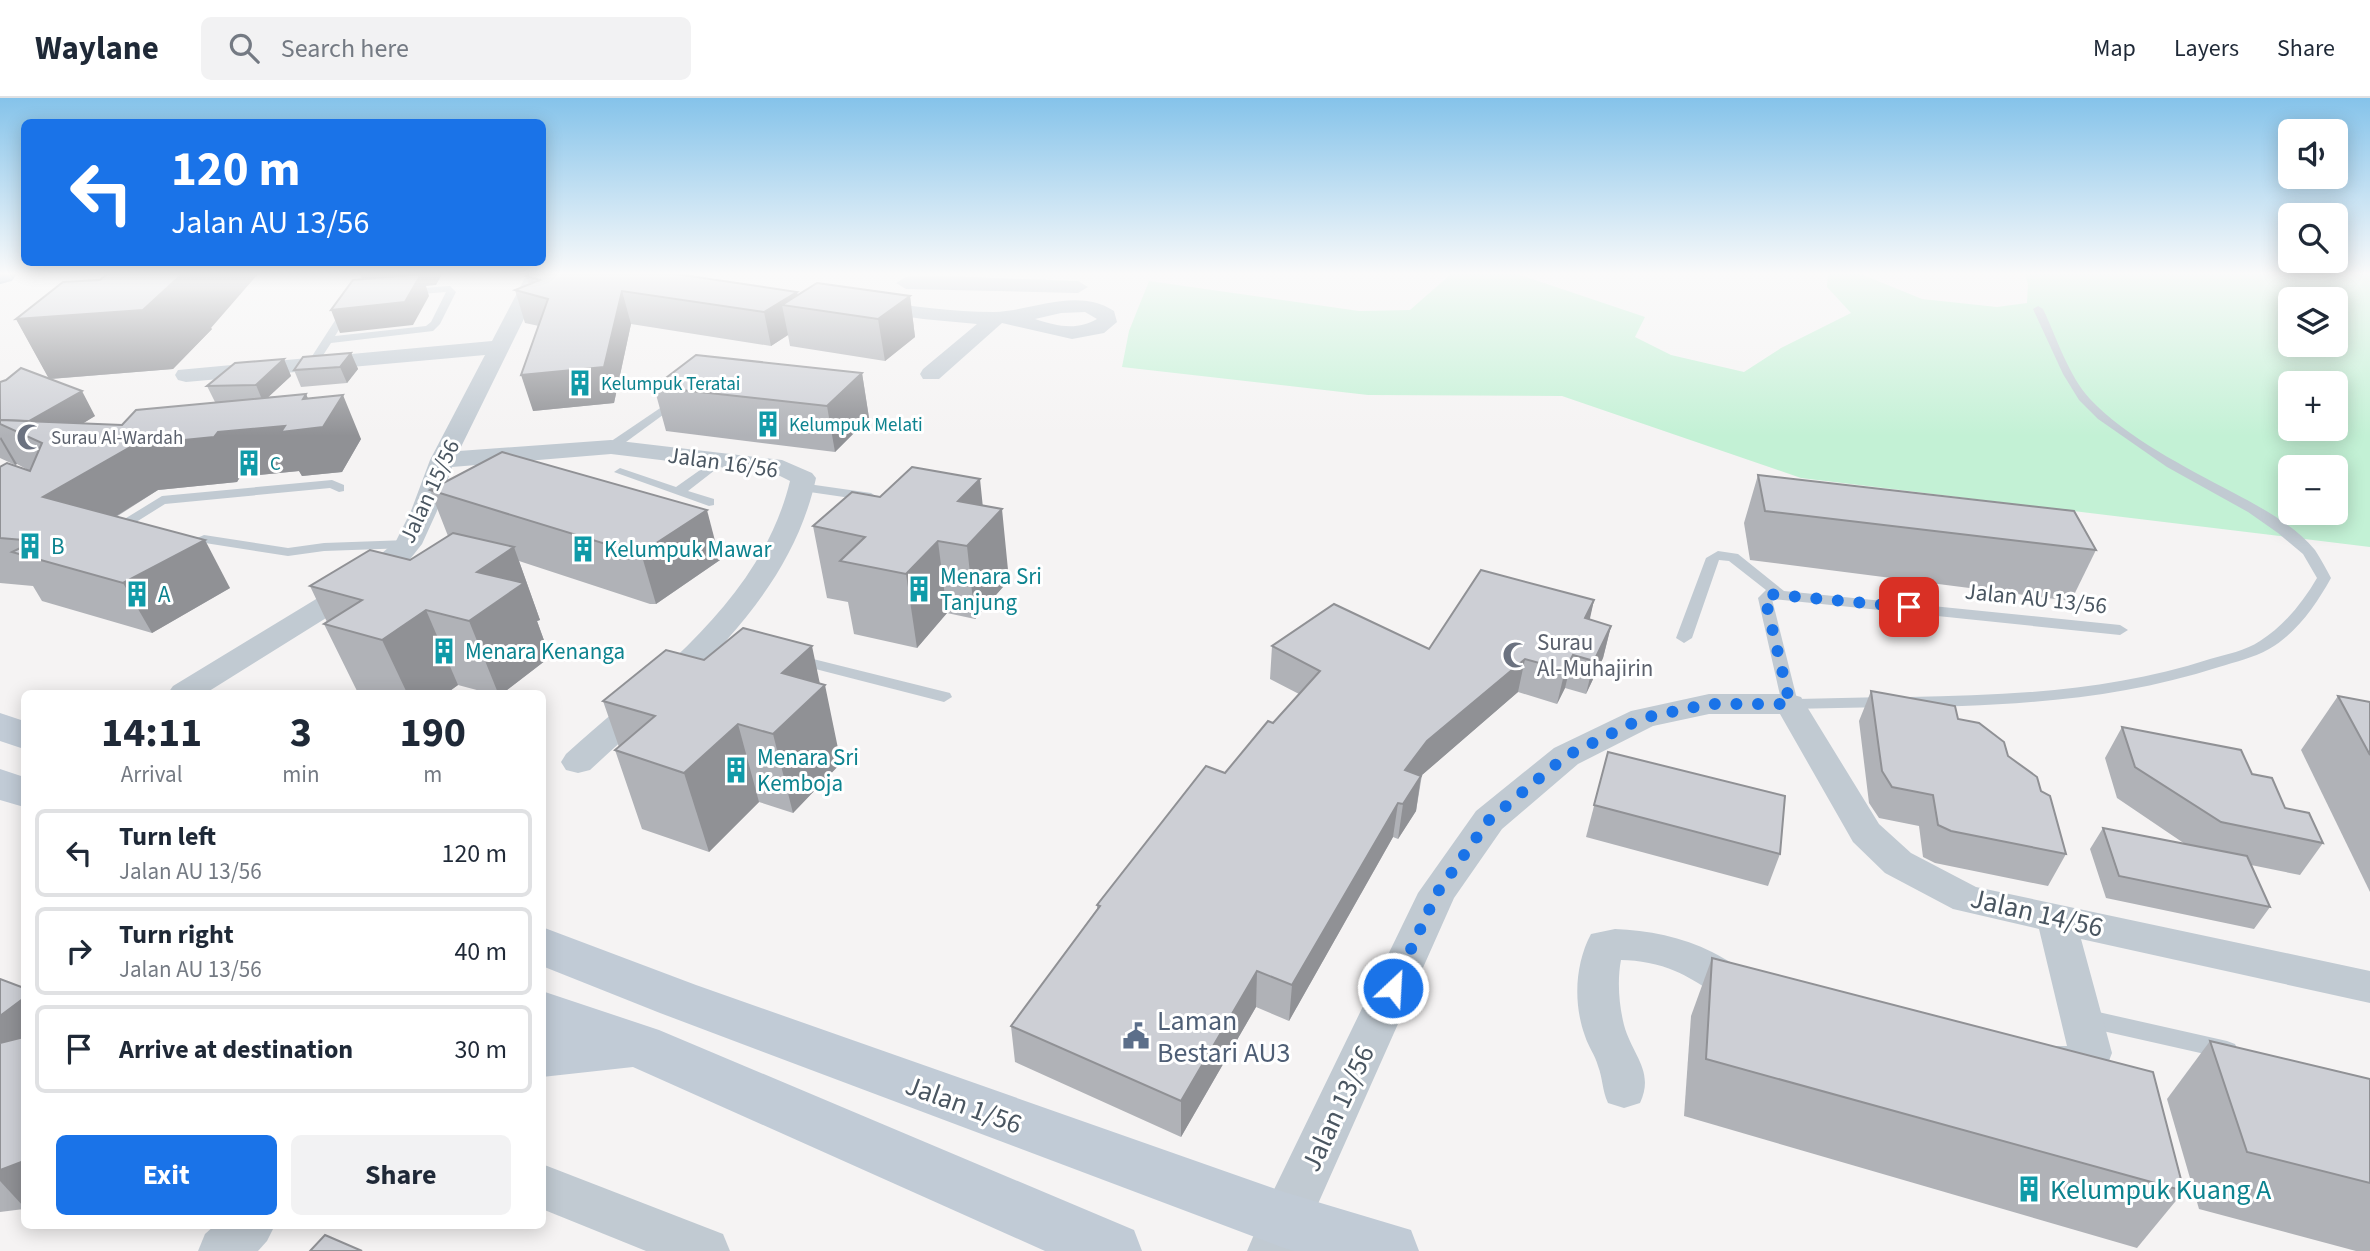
<!DOCTYPE html>
<meta charset="utf-8">
<style>
:root{--surface:#fff;--page:#f2f2f3;--text:#1f2937;--muted:#747a83;--line:#e0e1e3;--accent:#1a73e8}
body{margin:0;font-family:"Source Sans 3",sans-serif;background:var(--page);color:var(--text);height:100vh;display:flex;flex-direction:column;font-size:26px;white-space:nowrap}
*{box-sizing:border-box;margin:0}
p{font-size:23px;color:var(--muted)}
.icon{flex:none;width:38px;height:38px;fill:none;stroke:currentColor;stroke-width:2;stroke-linecap:round;stroke-linejoin:round}
.map{position:relative;flex:1;overflow:hidden}
.drawer{position:absolute;left:21px;top:592px;width:525px;height:539px;display:flex;flex-direction:column;background:var(--surface);border-radius:10px;box-shadow:0 4px 18px #0003}
.drawer>*{flex:none}
.hud{position:absolute;left:21px;top:21px;width:525px;height:147px;border-radius:10px;box-shadow:0 4px 18px #0003;background:#1a73e8;color:#fff;overflow:hidden}
.controls{position:absolute;left:2278px;top:21px;display:grid;gap:14px}
.controls a{display:grid;place-items:center;width:70px;height:70px;border-radius:10px;background:var(--surface);box-shadow:0 4px 18px #0003;font-size:35px}
.pin{position:absolute;display:grid;place-items:center;width:60px;height:60px;color:#fff;margin:-30px;border-radius:14px;box-shadow:0 4px 10px #0006}
.me{position:absolute;width:77px;margin:-38px;rotate:25deg;stroke-linejoin:round;filter:drop-shadow(0 0 5px #0008)}
.turn{display:flex;align-items:center;gap:24px;height:147px;padding:0 35px;font-size:32px}
.turn .icon{width:91px;height:91px;stroke-width:2.5}
.turn b{display:block;font-size:49px;line-height:60px}
.eta{display:flex;justify-content:space-evenly;align-items:center;height:119px;text-align:center}
.eta b{font-size:42px;font-weight:700;line-height:49px}
.button{display:flex;gap:14px;margin-top:auto;padding:14px 35px}
.button a{flex:1;height:80px;border-radius:10px;background:var(--accent);color:#fff;font-size:28px;font-weight:700;line-height:80px;text-align:center}
.button a+a{background:var(--page);color:var(--text)}
ul{padding:0;list-style:none}
li{display:flex;align-items:center;gap:21px;height:88px;margin:0 14px 10px;padding:0 21px;border:4px solid var(--line);border-radius:10px}
li div{flex:1}
li b{display:block;font-size:26px}
li em{font-style:normal}
header{display:flex;align-items:center;gap:42px;box-sizing:border-box;height:98px;padding:0 35px;background:var(--surface);border-bottom:2px solid var(--line)}
header strong{font-size:33px}
nav{display:flex;gap:38px;margin-inline-start:auto;font-size:24px}
.search{width:490px;height:63px;background:var(--page);display:flex;align-items:center;gap:18px;box-sizing:border-box;padding:0 24px;border-radius:10px;color:var(--muted);font-size:26px}
.map>svg:first-child{display:block}
.green{fill:#c3f1d5;fill-rule:evenodd}
.lines{fill:none;stroke-linecap:round;stroke-linejoin:round}
.motorway-casing{stroke:#7690ad;stroke-width:4}
.service{fill:#c1cad2;fill-rule:evenodd}
.minor{fill:#c1cad2;fill-rule:evenodd}
.secondary{fill:#c1cbd6;fill-rule:evenodd}
.motorway{fill:#8ba5c1;fill-rule:evenodd}
.wall{fill:#b0b2b7}
.shaded-wall{fill:#909195}
.building{fill:#cdcfd5;stroke:#909195;stroke-width:2}
.route{stroke:#1a73e8;stroke-width:12;stroke-dasharray:0 21.6}
.labels{text-anchor:middle;stroke-width:6;stroke-linejoin:round;paint-order:stroke}
.far-culture-label{font-size:19px;fill:#0d838f;stroke:#fff;text-anchor:start}
.far-worship-label{font-size:19px;fill:#5b616d;stroke:#fff;text-anchor:start}
.street-label{font-size:23px;fill:#4a5661;stroke:#fff}
.culture-label{font-size:23px;fill:#0d838f;stroke:#fff;text-anchor:start}
.worship-label{font-size:23px;fill:#5b616d;stroke:#fff;text-anchor:start}
.near-street-label{font-size:28px;fill:#4a5661;stroke:#fff}
.near-service-label{font-size:28px;fill:#4e5e75;stroke:#fff;text-anchor:start}
.near-culture-label{font-size:28px;fill:#0d838f;stroke:#fff;text-anchor:start}
</style>
<header>
<strong>Waylane</strong>
<div class="search"><svg class="icon" aria-label="search" viewBox="0 0 24 24"><circle cx="10" cy="10" r="6"/><path d="M15 15l6 6"/></svg>Search here</div>
<nav><a>Map</a><a>Layers</a><a>Share</a></nav>
</header>
<div class="map">
<svg width="2370" height="1153" viewBox="0 0 2370 1153">
<rect width="100%" height="100%" fill="#f5f3f3"/>
<path class="green" d="M1451,176H1517L1645,219L1635,239L1671,257L1744,274L1781,250L1851,215L1827,189L1828,176H1861L1922,201L1997,209L2027,205L2028,186L2025,176H2370V449L1801,380L1562,298L1368,297L1122,269L1129,233L1149,183L1359,213L1410,212ZM2291,201H2336V247H2291ZM2291,285H2336V331H2291ZM2291,369H2336V415H2291Z"/>
<g class="lines">
<g class="motorway-casing">
<path id="motorway" d="M0,176H14L11,181L0,184Z"/>
</g>
<g class="service">
<path d="M450,188L456,194L440,226L433,233L331,245L316,268L307,266L345,207L353,209L335,238L426,228L431,224L446,194L408,197L403,194L408,191Z"/>
<path d="M2038,208L2043,211C2057,240 2068,277 2090,301C2127,340 2185,369 2232,394C2260,409 2295,427 2315,452C2321,461 2326,471 2331,480C2316,507 2296,536 2269,551C2253,560 2235,564 2219,569C2135,596 2049,605 1962,608C1943,608 1921,612 1903,608L1901,604L1909,599C2011,597 2112,593 2210,561C2227,556 2245,553 2260,543C2284,528 2303,504 2317,480L2303,456L2278,435L2248,414L2167,369L2098,321L2079,302L2063,276L2033,211Z"/>
<path d="M678,298L682,299V303L615,352H607V346Z"/>
<path d="M720,358L726,362L724,365L688,393L714,401V407L709,408L614,374L620,370L676,389Z"/>
<path d="M332,382L344,387V393L339,394L330,390L165,406L117,436H107L105,433L162,398Z"/>
<path d="M801,385L871,395L877,399L871,403L796,392V386Z"/>
<path d="M204,437L288,450L324,445L408,442L415,446L408,450L324,453L288,458L205,445L186,452L179,448Z"/>
<path d="M1718,453L1738,456L1784,493L2120,527L2128,532L2120,537L1772,501L1797,601L1886,599L1894,604L1886,609L1790,611L1782,606L1758,500L1766,492L1729,463L1719,462L1692,540L1684,545L1676,540L1706,460Z"/>
<path d="M797,557L950,595L952,599L944,604L792,565L789,562Z"/>
<path d="M2085,911L2227,943L2235,946L2238,952L2235,958L2227,961L2085,929L2077,926L2074,920L2077,914Z"/>
</g>
<g class="minor">
<path d="M527,176H546L459,353L611,342L782,362L812,375L816,380C789,506 680,589 590,672L578,675L566,672L561,664L566,656C653,578 761,503 790,383L776,376L611,356L452,369L437,413L422,446L407,465L379,487L206,595H168L173,588L359,475L396,443L411,413L430,362L485,257L186,284L178,282L175,277L178,272L492,243Z"/>
<path d="M938,178L1078,183L1088,189L1078,195L906,191L896,185L906,179Z"/>
<path d="M870,202C911,208 952,214 994,214C1034,213 1076,189 1114,213L1117,224L1104,235L1072,241L1002,225L939,281H923L920,276L923,271L977,226L923,221L863,212L860,208L863,204ZM1085,214L1097,221C1077,233 1056,228 1035,221L1061,215Z"/>
<path d="M1709,596H1790L1801,599L1879,726L1911,755L1976,789L2370,873V905L2081,841L2112,955L2102,981C2080,988 2061,986 2039,979L2033,966L2039,953L2055,948H2067L2039,831L1953,811L1885,775L1853,744L1780,616H1709L1653,628L1578,666L1502,731L1454,800L1297,1153H1247L1267,1106L1418,795L1476,713L1554,650L1631,613Z"/>
<path d="M1615,831C1647,832 1683,839 1712,854C1729,863 1743,872 1762,878L1768,890L1762,902C1728,913 1705,885 1675,873C1659,866 1639,862 1621,862C1617,883 1619,907 1624,927C1632,957 1655,973 1640,1005L1624,1010L1608,1005C1602,992 1603,981 1598,968C1595,957 1588,948 1585,938C1573,905 1575,866 1591,836Z"/>
<path d="M542,1066L723,1136L730,1153H646L542,1111Z"/>
<path d="M215,1127H275L267,1143L258,1153H198L205,1136Z"/>
</g>
<g class="secondary">
<path d="M0,615L24,623V651L0,643Z"/>
<path d="M0,671L24,679V709L0,702Z"/>
<path d="M542,829L696,887L1284,1094L1411,1132L1419,1153H1294L1284,1150L660,915L542,868Z"/>
<path d="M542,893L659,932L1134,1132L1142,1153H1045L633,969L542,979Z"/>
</g>
<use href="#motorway" class="motorway"/>
</g>
<g class="wall">
<path d="M526,178L797,194L798,197L910,198L915,239L885,263L790,248L788,237L771,248L631,226L614,305L533,313L539,228L525,225L515,192L529,187Z"/>
<path d="M16,221L211,230L212,231L173,271L51,281L95,318L83,325L122,327L215,304L207,288L284,261L291,278L268,299L306,296L308,301L361,341L342,374L302,378L299,373L240,379L237,384L158,392L116,419L230,490L152,535L42,503L33,488L0,485V369L30,373L17,366L15,367L0,360V284L49,280Z"/>
<path d="M351,255L358,271L347,285L301,289L294,272Z"/>
<path d="M862,275L869,320L835,354L666,333L654,289Z"/>
<path d="M1758,377L2096,452L2071,503L1750,462L1744,425Z"/>
<path d="M430,392L720,462L656,506H650L519,463L540,522L537,523L550,559L503,595H488L458,587L447,595H358L324,526L327,524L310,488L410,462L448,438Z"/>
<path d="M880,399L983,407L1009,482L975,521L947,515L917,550L854,536L848,504L827,500L813,428Z"/>
<path d="M1594,502L1589,522L1611,528L1603,560L1586,596L1565,590L1557,606L1518,594L1422,677L1416,713L1398,741L1393,739L1289,923L1256,909L1181,1039L1015,964L1011,928L1097,811V807L1273,625L1299,596L1270,581L1272,548L1429,551Z"/>
<path d="M704,562L820,586L841,665L793,715L759,704L709,754L642,731L615,652L619,649L603,603Z"/>
<path d="M1871,593L1958,621L2008,658L2041,693L2066,756L2048,788L1935,765L1923,759L1919,728L1879,720L1869,705L1859,623Z"/>
<path d="M2338,598L2370,604V794L2301,652Z"/>
<path d="M2122,629L2285,710L2323,745L2300,777L2251,767L2270,809L2254,831L2106,800L2090,751L2103,730L2185,746L2117,700L2105,660Z"/>
<path d="M1608,654L1780,756L1768,788L1586,739Z"/>
<path d="M1712,860L2184,1093L2137,1150L1684,1018L1691,918Z"/>
<path d="M0,881L24,890V1111L0,1114Z"/>
<path d="M2210,943L2370,981V1153H2356L2199,1111L2167,1001Z"/>
</g>
<g class="shaded-wall">
<path d="M182,176H258L211,230L212,231L173,271L49,281L16,221Z"/>
<path d="M360,176H442L436,187L426,188L429,198L413,227L340,235L331,212L367,193Z"/>
<path d="M622,193L631,226L614,305L533,313L521,277Z"/>
<path d="M797,194L800,210L782,207L788,237L771,248L764,214Z"/>
<path d="M910,198L915,239L885,263L878,221Z"/>
<path d="M351,255L358,271L347,285L340,269Z"/>
<path d="M284,261L291,278L263,304L256,287Z"/>
<path d="M862,275L869,320L835,354L827,308Z"/>
<path d="M82,293L95,318L45,349L42,345L14,332Z"/>
<path d="M306,296L321,330L343,297L361,341L342,374L302,378L299,373L240,379L237,384L158,392L71,446L43,399L134,347L218,334L303,301Z"/>
<path d="M1,339L17,366L15,367L0,341Z"/>
<path d="M980,381L985,429L1002,411L1009,482L975,521L967,448L958,403Z"/>
<path d="M707,412L720,462L656,506L641,455Z"/>
<path d="M205,442L230,490L152,535L123,485Z"/>
<path d="M938,443L947,515L917,550L906,476Z"/>
<path d="M514,449L540,522L537,523L550,559L503,595H498L469,523L477,474Z"/>
<path d="M1594,502L1587,534L1585,520Z"/>
<path d="M426,512L458,587L447,595H407L382,542Z"/>
<path d="M1611,528L1603,560L1586,596L1594,563Z"/>
<path d="M812,548L821,591L825,587L841,665L793,715L773,636L782,575Z"/>
<path d="M1573,557L1565,590L1557,606L1565,572Z"/>
<path d="M1525,561L1518,594L1422,677L1400,707L1405,672L1427,643Z"/>
<path d="M738,626L759,704L709,754L684,675Z"/>
<path d="M1421,678L1416,713L1398,741L1403,706Z"/>
<path d="M1398,705L1393,739L1289,923L1292,887Z"/>
<path d="M1257,873L1256,909L1181,1039V1003Z"/>
<path d="M24,900V959L0,979V918Z"/>
<path d="M24,1063V1109L0,1083V1072Z"/>
</g>
<g class="building">
<path d="M107,176H182L143,212L16,221L63,184L100,182Z"/>
<path d="M421,176L405,204L331,212L353,182Z"/>
<path d="M531,176H676L797,194L764,214L622,193L604,269L521,277L548,201L515,192L540,182L526,178Z"/>
<path d="M817,185L910,198L878,221L782,207Z"/>
<path d="M351,255L340,269L294,272L303,259Z"/>
<path d="M696,257L862,275L827,308L654,289Z"/>
<path d="M284,261L256,287L207,288L235,265Z"/>
<path d="M21,270L82,293L29,323L0,322V284L6,282Z"/>
<path d="M306,296L303,301L343,297L323,329L281,334L285,328L218,334L214,339L134,347L43,399L205,442L123,485L12,454L35,443L0,440V369L7,365L30,373L42,345L0,326V322L122,327L136,312Z"/>
<path d="M502,354L707,412L641,455H635L430,392Z"/>
<path d="M912,369L980,381L958,403L1002,411L967,448L938,443L906,476L840,463L865,439L813,428L852,394L880,399Z"/>
<path d="M1758,377L2074,413L2096,452L1765,413Z"/>
<path d="M453,435L514,449L477,474L524,485L469,523L426,512L382,542L324,526L362,502L310,488L370,452L410,462Z"/>
<path d="M1481,472L1594,502L1585,520L1611,528L1594,563L1573,557L1565,572L1525,561L1427,643L1405,672L1421,678L1403,706L1398,705L1292,887L1257,873L1181,1003L1011,928L1100,808L1097,807L1206,668L1225,675L1268,623L1273,625L1320,573L1272,548L1334,506L1429,551Z"/>
<path d="M743,530L812,548L782,575L825,587L773,636L738,626L684,675L615,652L655,618L603,603L666,552L704,562Z"/>
<path d="M1871,593L1955,608L1958,621L1979,625L2004,644L2008,658L2037,679L2041,693L2050,698L2066,756L1951,733L1938,727L1933,697L1892,689L1882,673Z"/>
<path d="M2338,598L2370,604V657Z"/>
<path d="M2122,629L2241,652L2252,676L2272,680L2285,710L2309,715L2323,745L2221,724L2135,669Z"/>
<path d="M1608,654L1785,698L1780,756L1594,707Z"/>
<path d="M2103,730L2247,758L2270,809L2119,778Z"/>
<path d="M1712,860L2153,974L2184,1093L1706,961Z"/>
<path d="M0,881L24,890V900L0,918Z"/>
<path d="M24,939V1063L0,1072V945Z"/>
<path d="M2210,943L2370,981V1085L2247,1054Z"/>
<path d="M325,1137L362,1153H310Z"/>
</g>
<linearGradient id="sky" x2="0" y2="1"><stop stop-color="#85c3ea"/><stop offset="0.52" stop-color="#fafafa"/><stop offset="1" stop-color="#fafafa" stop-opacity="0"/></linearGradient>
<rect width="2370" height="338" fill="url(#sky)"/>
<g class="lines">
<path class="route" d="M1393,890L1437,795L1489,722L1566,658L1643,620L1709,606H1790L1765,500L1768,496L1909,509"/>
</g>
<defs>
<g id="building-bare" transform="scale(2.1)"><path d="M-4-6H4V6H1V3H-1V6H-4ZM-2.5-4.3h1.7v1.8h-1.7ZM.8-4.3h1.7v1.8H.8ZM-2.5-1h1.7V.8h-1.7ZM.8-1h1.7V.8H.8Z" fill="#0f9aa8" stroke="#fff" stroke-width="2.5" paint-order="stroke"/></g>
<g id="mosque-bare" transform="scale(2.1)"><path d="M3.5-4.9A6 6 0 1 0 3.5 4.9A5 5 0 1 1 3.5-4.9Z" fill="#6b7280" stroke="#fff" stroke-width="2.5" paint-order="stroke"/></g>
<g id="civic-bare" transform="scale(2.1)"><path d="M-.6-6.5H3V-4.5H.6V-3L4-1V1h2V6H-6V1h2V-1L-.6-3ZM-1.2 2.5V6h2.4V2.5Z" fill="#5c6f8a" stroke="#fff" stroke-width="2.5" paint-order="stroke"/></g>
</defs>
<g fill-rule="evenodd">
<use href="#building-bare" x="580" y="285"/>
<use href="#building-bare" x="768" y="326"/>
<use href="#mosque-bare" x="30" y="339"/>
<use href="#building-bare" x="249" y="365"/>
<use href="#building-bare" x="30" y="448"/>
<use href="#building-bare" x="583" y="451"/>
<use href="#building-bare" x="919" y="491"/>
<use href="#building-bare" x="137" y="496"/>
<use href="#building-bare" x="444" y="553"/>
<use href="#mosque-bare" x="1516" y="557"/>
<use href="#building-bare" x="736" y="672"/>
<use href="#civic-bare" x="1136" y="938"/>
<use href="#building-bare" x="2029" y="1091"/>
</g>
<g class="labels">
<g class="far-culture-label">
<text x="601" y="292">Kelumpuk Teratai</text>
<text x="789" y="333">Kelumpuk Melati</text>
<text x="270" y="372">C</text>
</g>
<g class="far-worship-label">
<text x="51" y="346">Surau Al-Wardah</text>
</g>
<g class="street-label">
<text transform="translate(723 364) rotate(8)" y="8">Jalan 16/56</text>
<text transform="translate(429 393) rotate(-65)" y="8">Jalan 15/56</text>
<text transform="translate(2036 500) rotate(6)" y="8">Jalan AU 13/56</text>
</g>
<g class="culture-label">
<text x="51" y="456">B</text>
<text x="604" y="459">Kelumpuk Mawar</text>
<text x="940" y="486">Menara Sri<tspan x="940" dy="26">Tanjung</tspan></text>
<text x="158" y="504">A</text>
<text x="465" y="561">Menara Kenanga</text>
<text x="757" y="667">Menara Sri<tspan x="757" dy="26">Kemboja</tspan></text>
</g>
<g class="worship-label">
<text x="1537" y="552">Surau<tspan x="1537" dy="26">Al-Muhajirin</tspan></text>
</g>
<g class="near-street-label">
<text transform="translate(2037 814) rotate(13)" y="10">Jalan 14/56</text>
<text transform="translate(964 1006) rotate(20)" y="10">Jalan 1/56</text>
<text transform="translate(1337 1010) rotate(-65)" y="10">Jalan 13/56</text>
</g>
<g class="near-service-label">
<text x="1157" y="932">Laman<tspan x="1157" dy="32">Bestari AU3</tspan></text>
</g>
<g class="near-culture-label">
<text x="2050" y="1101">Kelumpuk Kuang A</text>
</g>
</g>
</svg>
<div class="controls">
<a><svg class="icon" aria-label="sound" viewBox="0 0 24 24"><path d="M4 9h4l5-4v14l-5-4H4zM17 9q2 3 0 6"/></svg></a>
<a><svg class="icon" aria-label="search" viewBox="0 0 24 24"><circle cx="10" cy="10" r="6"/><path d="M15 15l6 6"/></svg></a>
<a><svg class="icon" aria-label="layers" viewBox="0 0 24 24"><path d="M12 4l9 5-9 5-9-5zM3 14l9 5 9-5"/></svg></a>
<a>+</a>
<a>−</a>
</div>
<div class="pin" style="left:1909px;top:509px;background:#d93025"><svg class="icon" aria-label="arrive" viewBox="0 0 24 24"><path d="M6 21V4h12l-3 4 3 4H6"/></svg></div>
<svg class="me" style="left:1393px;top:890px" viewBox="-20 -20 40 40"><circle r="17" fill="#1a73e8" stroke="#fff" stroke-width="3"/><path d="M0-11L8 9 0 5-8 9z" fill="#fff"/></svg>
<div class="hud">
<div class="turn"><svg class="icon" aria-label="left" viewBox="0 0 24 24"><path d="M17 20v-9H6M10 6l-5 5 5 5"/></svg><div><b>120 m</b>Jalan AU 13/56</div></div>
</div>
<section class="drawer">
<div class="eta">
<div><b>14:11</b><p>Arrival</p></div>
<div><b>3</b><p>min</p></div>
<div><b>190</b><p>m</p></div>
</div>
<ul>
<li><svg class="icon" aria-label="left" viewBox="0 0 24 24"><path d="M17 20v-9H6M10 6l-5 5 5 5"/></svg><div><b>Turn left</b><p>Jalan AU 13/56</p></div><em>120 m</em></li>
<li><svg class="icon" aria-label="right" viewBox="0 0 24 24"><path d="M7 20v-9h11M14 6l5 5-5 5"/></svg><div><b>Turn right</b><p>Jalan AU 13/56</p></div><em>40 m</em></li>
<li><svg class="icon" aria-label="arrive" viewBox="0 0 24 24"><path d="M6 21V4h12l-3 4 3 4H6"/></svg><div><b>Arrive at destination</b></div><em>30 m</em></li>
</ul>
<div class="button"><a>Exit</a><a>Share</a></div>
</section>
</div>
